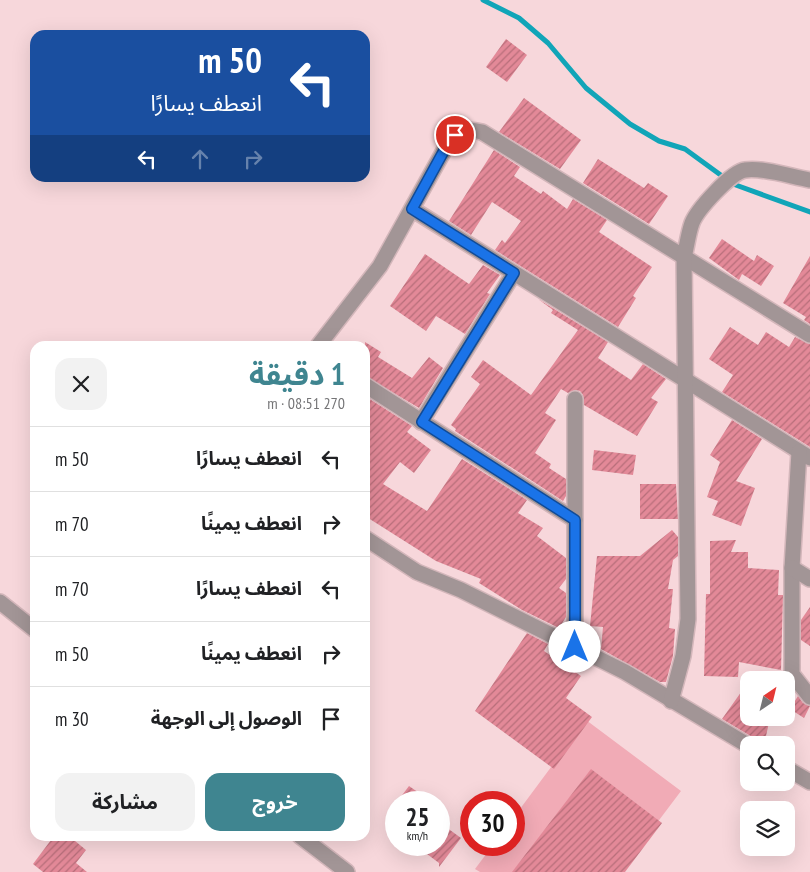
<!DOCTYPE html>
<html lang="ar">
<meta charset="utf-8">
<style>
:root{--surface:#fff;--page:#f2f2f2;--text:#202124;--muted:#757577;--line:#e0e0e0;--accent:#3f8590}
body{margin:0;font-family:"PT Sans Narrow","Noto Sans Arabic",sans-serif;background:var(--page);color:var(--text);direction:rtl;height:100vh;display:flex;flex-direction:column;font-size:19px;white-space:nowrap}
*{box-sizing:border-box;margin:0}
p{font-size:16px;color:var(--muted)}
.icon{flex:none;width:28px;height:28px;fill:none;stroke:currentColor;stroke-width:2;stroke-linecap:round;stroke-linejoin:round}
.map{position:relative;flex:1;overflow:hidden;direction:ltr}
.sheet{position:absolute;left:30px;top:341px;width:340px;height:500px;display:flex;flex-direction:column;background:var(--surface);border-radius:15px;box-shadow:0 5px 20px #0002;direction:rtl}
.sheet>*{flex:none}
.banner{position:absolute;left:30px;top:30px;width:340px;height:152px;border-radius:15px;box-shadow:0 5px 20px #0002;direction:rtl;background:#1a4fa0;color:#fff;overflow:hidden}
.needle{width:32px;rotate:35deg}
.controls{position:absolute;left:740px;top:671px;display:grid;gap:10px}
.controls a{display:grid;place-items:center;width:55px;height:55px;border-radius:10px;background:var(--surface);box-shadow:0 5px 20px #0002;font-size:25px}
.speed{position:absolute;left:385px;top:791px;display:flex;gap:10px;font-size:25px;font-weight:700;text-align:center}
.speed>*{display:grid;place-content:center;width:65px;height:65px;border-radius:50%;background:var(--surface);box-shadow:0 5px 20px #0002;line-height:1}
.speed small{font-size:12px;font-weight:400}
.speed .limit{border:8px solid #d22;background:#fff;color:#111}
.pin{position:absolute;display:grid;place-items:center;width:42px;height:42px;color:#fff;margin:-21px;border:2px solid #fff;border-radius:50%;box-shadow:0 1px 5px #0007}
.me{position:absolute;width:55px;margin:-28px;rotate:0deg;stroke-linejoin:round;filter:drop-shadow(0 0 4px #0008)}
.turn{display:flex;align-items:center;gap:18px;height:105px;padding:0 25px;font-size:22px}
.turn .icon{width:65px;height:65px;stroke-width:2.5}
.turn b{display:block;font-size:35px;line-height:42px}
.lanes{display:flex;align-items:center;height:48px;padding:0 25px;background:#0003;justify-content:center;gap:25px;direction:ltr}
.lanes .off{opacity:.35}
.round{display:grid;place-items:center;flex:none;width:52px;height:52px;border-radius:15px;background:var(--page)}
.head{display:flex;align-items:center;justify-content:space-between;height:85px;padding:0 25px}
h1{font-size:30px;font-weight:700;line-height:38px;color:var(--accent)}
.action{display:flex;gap:10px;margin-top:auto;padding:10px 25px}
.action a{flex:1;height:58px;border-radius:15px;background:var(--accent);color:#fff;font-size:20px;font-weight:700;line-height:58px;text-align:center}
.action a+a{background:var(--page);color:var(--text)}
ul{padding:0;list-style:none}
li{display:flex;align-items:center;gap:15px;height:65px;padding:0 25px;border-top:1px solid var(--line)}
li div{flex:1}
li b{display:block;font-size:19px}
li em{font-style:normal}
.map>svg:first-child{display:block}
.park{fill:#f1abb6}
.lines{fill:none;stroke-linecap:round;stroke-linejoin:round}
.stream{stroke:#11a5b8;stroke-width:5}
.building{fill:url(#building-hatch)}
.minor-casing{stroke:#d3b6ba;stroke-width:18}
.minor{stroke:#a29596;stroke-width:15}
.route-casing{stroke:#114b97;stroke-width:12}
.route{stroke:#1a73e8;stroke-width:9}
</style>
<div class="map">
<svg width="810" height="872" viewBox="0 0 810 872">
<defs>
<pattern id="building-hatch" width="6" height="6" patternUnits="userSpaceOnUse" patternTransform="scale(1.25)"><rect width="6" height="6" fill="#e38998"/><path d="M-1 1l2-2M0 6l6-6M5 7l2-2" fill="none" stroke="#b76e7a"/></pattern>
</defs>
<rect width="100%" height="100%" fill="#f7d7db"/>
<path class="park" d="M586,720L681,791L620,872H480L475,869L493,845H514V817Z"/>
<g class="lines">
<path class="stream" d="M483,0L519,18L548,43L586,88L630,124L659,141L685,149L733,184L810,212"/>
</g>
<g class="building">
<path d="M506,39L527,55L507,82L486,67Z"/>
<path d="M524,98L581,140L560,169L499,132Z"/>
<path d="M494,150L520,167L514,176L541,194L543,191L567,209L573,199L607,220L599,232L652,267L633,296L636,298L618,327L495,250L502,240L505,243L521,221L492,202L471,235L449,221Z"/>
<path d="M598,159L644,188L648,183L668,196L649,224L583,183Z"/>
<path d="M722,239L754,261L757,255L774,266L761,286L742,274L739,280L709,258Z"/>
<path d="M425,254L469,284L483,265L500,275L487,293L490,294L465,334L436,316L426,331L390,306Z"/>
<path d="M810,256V324L804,320L806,317L783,303Z"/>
<path d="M538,299L608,342L598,358L631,380L643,364L666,379L651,398L658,402L637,436L584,405L583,395L580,391L575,390L568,393L561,389L545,413L556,420L535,453L551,464L549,468L566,479V496L563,501L455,431L456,429L451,425L480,384L471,377L483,360L531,395L578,330L551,313L553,310Z"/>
<path d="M730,327L758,345L766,332L789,347L795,337L810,344V447L722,392L733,375L709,359Z"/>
<path d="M365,342L381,352L378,357L412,378L429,357L443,368L419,408L365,376Z"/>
<path d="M365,396L412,426L407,432L431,450L414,473L400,462L383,484L427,511L462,459L527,500L518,513L543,528L537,536L566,558V579L559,588L566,593V617L559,628L522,610L479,583L481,579L436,561L365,516Z"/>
<path d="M732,420L762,439L736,481L755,488L741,526L712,515L718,501L707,497L720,462L710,455Z"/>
<path d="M594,450L636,455L633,475L592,470Z"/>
<path d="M640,484H676L678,519H640Z"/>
<path d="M672,530L678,537V556L673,560L668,589H673L669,628L675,629L673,656L666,682H660L601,649L603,627L590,626L597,556H640Z"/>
<path d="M736,540L731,552H748V568L779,570L778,595H783L781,670L739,662L738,677L704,676L706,594H710V541Z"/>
<path d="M810,607V646L801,640V620Z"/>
<path d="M527,633L548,644L544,651L581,676L566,698L592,717L554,769L475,711Z"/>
<path d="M749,681V718H770L764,745H758L754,738L722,719Z"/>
<path d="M798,696L803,703L810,706L804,718L790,709Z"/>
<path d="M591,769L662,823L625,872H512Z"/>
<path d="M409,786L432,802H397Z"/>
<path d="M439,822L461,838L439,867V863L415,845H439Z"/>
<path d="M54,836H69L86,850L76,863L87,872H43L33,864Z"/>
</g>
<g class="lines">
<g class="minor-casing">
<g id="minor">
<path d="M412,209L810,458"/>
<path d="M318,346L380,266L446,147C458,131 462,127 482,132L810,335"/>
<path d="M365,385L575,520"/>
<path d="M421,422L514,273"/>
<path d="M799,452L792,568V674L810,697"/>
<path d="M365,538L417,572L461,590L625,672L749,746"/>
<path d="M792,568L810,579"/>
<path d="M0,602L35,630"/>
<path d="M575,647V399"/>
<path d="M671,701L683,656L688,619L684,257C687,246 688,234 692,223C697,210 731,172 745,170C763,167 792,177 810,180"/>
<path d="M786,768L810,782"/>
<path d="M300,836L347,872"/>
</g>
</g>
<use href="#minor" class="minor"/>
</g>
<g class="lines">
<g class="route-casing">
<path id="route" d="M455,135L446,147L412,209L514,273L422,422L575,520V647"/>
</g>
<use href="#route" class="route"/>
</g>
</svg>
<div class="controls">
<a><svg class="needle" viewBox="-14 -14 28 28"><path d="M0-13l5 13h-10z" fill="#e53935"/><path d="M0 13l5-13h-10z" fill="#757577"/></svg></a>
<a><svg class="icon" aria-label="search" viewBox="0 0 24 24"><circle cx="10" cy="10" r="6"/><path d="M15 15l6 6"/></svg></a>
<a><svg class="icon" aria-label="layers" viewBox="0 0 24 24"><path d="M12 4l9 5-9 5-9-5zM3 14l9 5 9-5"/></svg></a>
</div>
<div class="speed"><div>25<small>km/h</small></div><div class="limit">30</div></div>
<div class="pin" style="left:455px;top:135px;background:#d93025"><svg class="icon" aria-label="arrive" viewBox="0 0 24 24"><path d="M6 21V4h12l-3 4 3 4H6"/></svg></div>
<svg class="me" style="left:575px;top:647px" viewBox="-20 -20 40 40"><circle r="19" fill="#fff"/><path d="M0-13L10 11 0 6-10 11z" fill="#1a73e8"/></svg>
<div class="banner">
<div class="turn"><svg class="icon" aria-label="left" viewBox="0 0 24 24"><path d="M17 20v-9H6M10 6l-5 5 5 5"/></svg><div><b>50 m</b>انعطف يسارًا</div></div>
<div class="lanes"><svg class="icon" aria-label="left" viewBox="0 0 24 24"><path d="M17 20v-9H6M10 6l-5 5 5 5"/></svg><svg class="icon off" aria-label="ahead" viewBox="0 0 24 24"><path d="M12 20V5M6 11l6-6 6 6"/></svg><svg class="icon off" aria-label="right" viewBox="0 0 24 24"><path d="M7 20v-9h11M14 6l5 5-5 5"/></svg></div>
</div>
<section class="sheet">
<div class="head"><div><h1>1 دقيقة</h1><p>270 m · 08:51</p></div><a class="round"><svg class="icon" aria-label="close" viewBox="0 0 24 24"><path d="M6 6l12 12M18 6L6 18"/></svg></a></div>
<ul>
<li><svg class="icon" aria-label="left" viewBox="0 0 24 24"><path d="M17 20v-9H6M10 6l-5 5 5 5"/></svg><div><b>انعطف يسارًا</b></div><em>50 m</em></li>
<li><svg class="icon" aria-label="right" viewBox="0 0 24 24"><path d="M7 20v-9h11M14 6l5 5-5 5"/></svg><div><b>انعطف يمينًا</b></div><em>70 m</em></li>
<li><svg class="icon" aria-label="left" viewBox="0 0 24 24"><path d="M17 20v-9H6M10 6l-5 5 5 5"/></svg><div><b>انعطف يسارًا</b></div><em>70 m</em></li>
<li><svg class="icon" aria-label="right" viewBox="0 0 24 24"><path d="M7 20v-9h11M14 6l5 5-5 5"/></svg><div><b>انعطف يمينًا</b></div><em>50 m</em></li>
<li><svg class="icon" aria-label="arrive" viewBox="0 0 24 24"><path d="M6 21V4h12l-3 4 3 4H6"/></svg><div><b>الوصول إلى الوجهة</b></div><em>30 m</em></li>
</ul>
<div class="action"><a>خروج</a><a>مشاركة</a></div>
</section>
</div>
